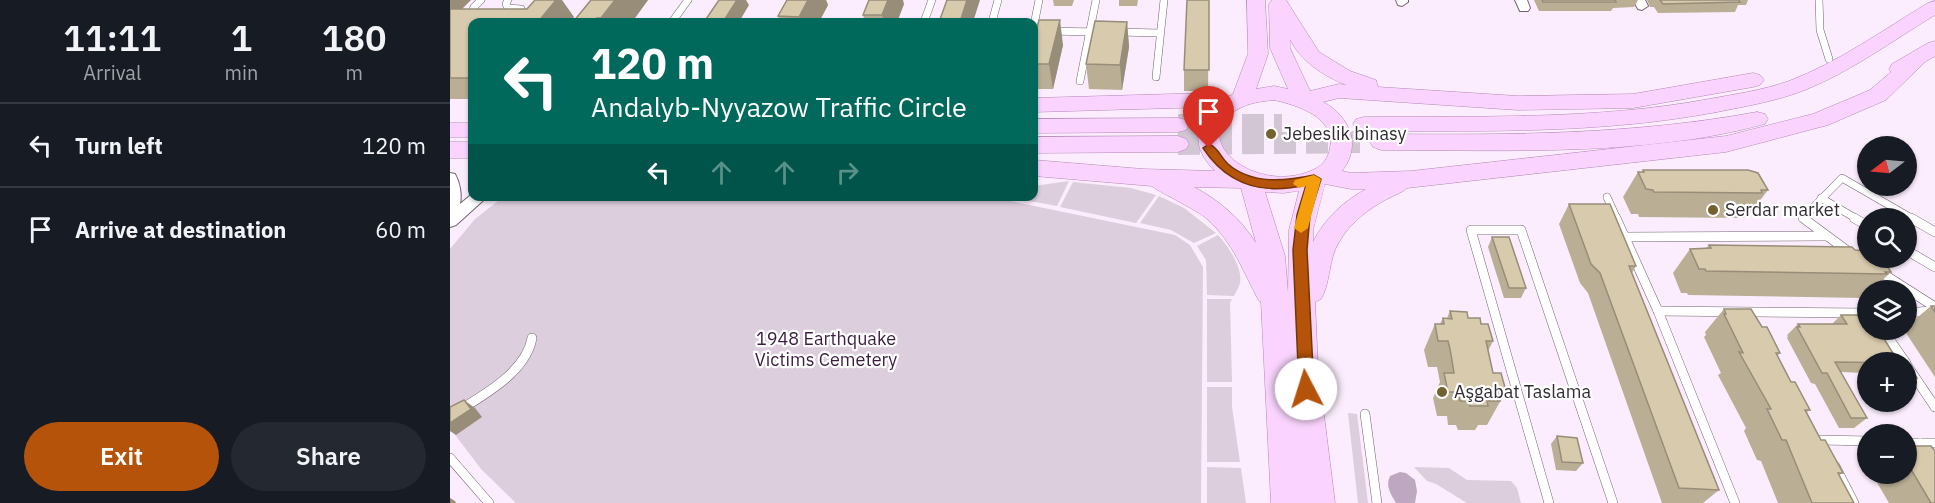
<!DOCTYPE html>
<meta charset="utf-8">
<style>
:root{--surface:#171b24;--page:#242831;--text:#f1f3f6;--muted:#9ea1a6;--line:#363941;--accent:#b45309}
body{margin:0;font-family:"IBM Plex Sans",sans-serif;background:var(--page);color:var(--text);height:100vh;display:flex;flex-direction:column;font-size:22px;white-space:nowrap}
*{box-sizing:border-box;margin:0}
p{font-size:20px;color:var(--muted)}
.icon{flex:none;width:33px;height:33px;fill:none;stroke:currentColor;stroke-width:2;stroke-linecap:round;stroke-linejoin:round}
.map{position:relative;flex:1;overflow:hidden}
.sheet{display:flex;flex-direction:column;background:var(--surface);width:450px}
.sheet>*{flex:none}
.banner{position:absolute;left:18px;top:18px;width:570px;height:183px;border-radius:12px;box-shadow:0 2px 4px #0004;background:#00695c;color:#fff;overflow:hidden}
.needle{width:39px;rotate:254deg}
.controls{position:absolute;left:1407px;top:136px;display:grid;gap:12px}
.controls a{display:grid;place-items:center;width:60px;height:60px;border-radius:50%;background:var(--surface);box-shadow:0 2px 4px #0004;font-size:30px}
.pin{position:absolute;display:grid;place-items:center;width:51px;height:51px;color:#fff;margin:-62px -26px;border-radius:50% 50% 50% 0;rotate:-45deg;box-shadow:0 0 6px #0007}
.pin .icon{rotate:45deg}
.me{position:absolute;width:66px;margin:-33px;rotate:355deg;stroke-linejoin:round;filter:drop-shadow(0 0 4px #0008)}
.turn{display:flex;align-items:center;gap:21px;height:126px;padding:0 24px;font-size:27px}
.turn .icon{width:78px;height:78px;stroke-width:2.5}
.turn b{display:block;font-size:42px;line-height:51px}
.lanes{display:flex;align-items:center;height:57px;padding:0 24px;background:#0003;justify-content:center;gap:30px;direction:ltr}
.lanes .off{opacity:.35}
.eta{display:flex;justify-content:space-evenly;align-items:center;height:102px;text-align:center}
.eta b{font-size:36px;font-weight:600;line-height:42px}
.button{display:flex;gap:12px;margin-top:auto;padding:12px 24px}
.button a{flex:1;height:69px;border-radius:36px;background:var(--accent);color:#fff;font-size:24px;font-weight:600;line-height:69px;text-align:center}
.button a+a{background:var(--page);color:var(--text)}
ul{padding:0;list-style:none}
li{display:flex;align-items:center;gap:18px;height:84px;padding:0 24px;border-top:2px solid var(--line)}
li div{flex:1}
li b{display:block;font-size:22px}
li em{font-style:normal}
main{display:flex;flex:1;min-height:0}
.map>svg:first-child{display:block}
.green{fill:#ddcede}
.water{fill:#bea8c1}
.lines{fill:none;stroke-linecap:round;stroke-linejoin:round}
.primary-tunnel{stroke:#d3c6d4;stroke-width:22;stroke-dasharray:22 10;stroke-linecap:butt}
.lane-far1-casing{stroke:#716472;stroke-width:8}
.lane-casing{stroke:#716472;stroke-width:10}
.street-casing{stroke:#716472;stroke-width:2}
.primary-casing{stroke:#b287b6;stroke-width:1}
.lane-far1{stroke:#fff;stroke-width:7}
.lane{stroke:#fff;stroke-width:9}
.street{fill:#fff;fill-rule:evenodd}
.primary{fill:#fad4fe;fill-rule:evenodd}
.wall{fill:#baae95}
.shaded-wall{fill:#978d79}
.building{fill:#d8caad;stroke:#978d79;stroke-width:1.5}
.route{fill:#b45309;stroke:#753606;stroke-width:1.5}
.slow{fill:#f59e0b}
.poi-dot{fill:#756030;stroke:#fff;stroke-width:2}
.labels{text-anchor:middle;stroke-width:4.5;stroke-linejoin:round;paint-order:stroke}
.poi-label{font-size:18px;fill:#322c32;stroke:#fff;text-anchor:start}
.park-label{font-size:18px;fill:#3c1d3f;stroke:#fff}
</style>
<main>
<section class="sheet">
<div class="eta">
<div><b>11:11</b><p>Arrival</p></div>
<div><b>1</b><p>min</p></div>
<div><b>180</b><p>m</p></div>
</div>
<ul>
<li><svg class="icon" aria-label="left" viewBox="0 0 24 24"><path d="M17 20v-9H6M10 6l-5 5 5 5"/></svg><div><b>Turn left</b></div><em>120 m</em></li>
<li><svg class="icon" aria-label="arrive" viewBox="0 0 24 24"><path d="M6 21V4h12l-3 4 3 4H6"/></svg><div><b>Arrive at destination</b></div><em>60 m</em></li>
</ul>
<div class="button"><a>Exit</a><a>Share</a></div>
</section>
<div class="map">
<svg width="1485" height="503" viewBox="0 0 1485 503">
<rect width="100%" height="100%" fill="#fbedfd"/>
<g class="green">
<path d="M619,181L607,206L558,197L584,196V186Z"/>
<path d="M623,182L681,188L706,195L686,223L610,207Z"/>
<path d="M709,196L734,208L766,233L744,243L721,230L690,223Z"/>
<path d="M53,197H541L725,235L740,245L753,267L751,503H66L31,469L0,428V249L25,219Z"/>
<path d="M768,235C778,246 793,268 790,283C789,287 786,292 784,296L757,295L756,260L747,246Z"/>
<path d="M757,299H782L780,303L782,382H757Z"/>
<path d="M757,387H782V407L790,462H757Z"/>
<path d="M898,413L907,414L918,503H908Z"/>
<path d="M757,467L791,468L796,503H757Z"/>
<path d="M964,467L999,468L1017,480L1061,481L1067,488L1071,503H1017L986,484L977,481Z"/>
</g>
<path class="water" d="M950,472L956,473L965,480L967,491L965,503H946C941,494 935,486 940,476Z"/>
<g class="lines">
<g class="primary-tunnel">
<path d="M728,125H832"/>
<path d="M728,144L919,142"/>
</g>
<g class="lane-far1-casing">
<g id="lane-far1">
<path d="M58,0L56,4L58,8L71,9"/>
<path d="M1369,0L1370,30L1379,59"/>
<path d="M19,19L24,7L31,0"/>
<path d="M222,22L238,0"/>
<path d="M474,22L482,0"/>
<path d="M542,22L548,0"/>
<path d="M584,25L589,0"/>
<path d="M667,32L710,33"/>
<path d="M584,34L592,31L651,32"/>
<path d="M706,77L714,0"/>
<path d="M630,81L646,0"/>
<path d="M1157,197L1167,219"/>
<path d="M1371,198L1407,219"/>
<path d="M1355,219L1353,218L1392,178L1463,219"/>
</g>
</g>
<g class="lane-casing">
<g id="lane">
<path d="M1166,218L1208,311L1285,503"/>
<path d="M1353,218L1399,252"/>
<path d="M1404,218L1418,226"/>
<path d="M1461,218L1485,232"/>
<path d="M1175,237L1375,236"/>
<path d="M1456,250L1485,267"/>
<path d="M1427,270L1485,307"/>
<path d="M1208,311L1418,313"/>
<path d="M1456,313L1482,311"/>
<path d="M1433,330L1456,363"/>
<path d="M1456,364L1485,407"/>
<path d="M915,414L927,503"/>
<path d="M0,416C28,398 76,374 82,338"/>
<path d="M1371,440L1418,441"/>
<path d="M1456,443H1470"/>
<path d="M1485,443H1470L1485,470"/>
<path d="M0,458L39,503"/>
<path d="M1385,466L1404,503"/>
<path d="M1099,503L1021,230H1071L1163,503"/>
</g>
</g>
<g class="street-casing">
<g id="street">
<path d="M946,0H958V2L952,6L948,5Z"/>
<path d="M1065,0H1077L1080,8L1078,11H1070Z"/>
<path d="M1183,0H1195L1198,6L1192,10L1188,9Z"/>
<path d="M0,173L5,174C10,183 12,195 10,204L22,194V196H38L6,225L0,227Z"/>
</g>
</g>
<g class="primary-casing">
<g id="primary">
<path d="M797,0H815L818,54L806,89L824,86L838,89L820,48L819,4L822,0H836L869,52L900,71L926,80L928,87L1068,96L1183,94L1303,73L1310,75L1314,80L1310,85L1303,87L1183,108L1068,110L889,98L873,102C900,116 912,146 892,171L901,173L961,171L1276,136L1363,114L1420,90L1441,72L1439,69L1442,64L1478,43L1485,41V56L1475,62L1436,100L1378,125L1276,152L957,188C952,193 944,195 937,199C918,209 900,223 889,242C878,260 881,282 871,299L865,302L868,367L885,503H821L811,301H809C793,271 783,242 757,219C746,209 705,190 702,186L584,176V160L693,169L765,171C743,149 744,131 761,107L584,112V98L759,93L780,96L783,94L798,54ZM840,39C850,61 875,77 897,85L889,84L860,91L840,48ZM824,100C847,105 886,117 880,148C878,158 874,164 865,169C804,199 727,132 797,105C805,102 815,101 824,100ZM875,184L901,189H916C893,202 875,218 863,242V230ZM744,187L791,188L806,243C790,218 770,201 744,187ZM849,191L839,230L838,293L835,256L815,192L833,193Z"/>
<path d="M1485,1V15C1442,41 1402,71 1355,90C1327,101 1297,106 1267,112C1151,134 1032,131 914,131L906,129L903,124L906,119L914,117C1029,116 1146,120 1259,99C1286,94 1314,90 1339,81C1389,62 1433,30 1478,3Z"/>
<path d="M1307,112L1315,114L1318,119L1315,124C1195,157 1054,150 931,150L923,147L920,142L923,137L931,134C1057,135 1182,135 1307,112Z"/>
<path d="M728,118L736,120L739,125L736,130L728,132L584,133V119Z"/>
<rect x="0" y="123" width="22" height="14"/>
<path d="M728,136L736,139L739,144L736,149L728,152L584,153V137Z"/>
<rect x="0" y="142" width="22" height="16"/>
</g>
</g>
<use href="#lane-far1" class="lane-far1"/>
<use href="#lane" class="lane"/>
<use href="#street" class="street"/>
<use href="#primary" class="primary"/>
</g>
<g class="wall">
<path d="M0,0L12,9L88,22H22V99H0Z"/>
<path d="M141,0H198L182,22H123Z"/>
<path d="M337,0H376L378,5L369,22H330L328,16Z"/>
<path d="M603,0H624L622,6H604Z"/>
<path d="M669,0H688L687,6H669Z"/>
<path d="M759,0L758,91H734V70Z"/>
<path d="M1084,0H1188L1184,7L1163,8L1161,11H1089Z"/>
<path d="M1197,0H1298L1296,5H1288L1285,12L1208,13L1204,7H1200Z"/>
<path d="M454,4L447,22H415L413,15Z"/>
<path d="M677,22L679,47L672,90L639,89L636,64Z"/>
<path d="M584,39L613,45L603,89H584Z"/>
<path d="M1193,170L1318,190L1299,215H1296L1294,218L1189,217L1188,214H1181L1173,197L1188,172H1192Z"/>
<path d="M1119,204L1186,266L1182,273L1269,490L1253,503H1212L1138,293L1130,283L1109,224Z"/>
<path d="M1042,237L1076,288L1071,298H1054L1038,247Z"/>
<path d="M1259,245L1405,250L1441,272L1421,291H1418V295L1412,298L1238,295L1237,293H1231L1223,273L1240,249L1256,248Z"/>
<path d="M1481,306H1485V377L1454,330H1456V327Z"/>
<path d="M1274,309L1330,353L1327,356L1341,382L1360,410L1357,412L1371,440L1393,473L1389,475L1404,503H1328L1311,461L1307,460L1294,431L1296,428L1268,375L1271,373L1254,337L1256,335L1255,332Z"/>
<path d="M1000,311L1018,318L1031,324L1043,341L1038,351L1043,373L1056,391L1037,425H1028L1025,430H1008L1006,425H998L997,416H987L983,398L990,382L987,367H978L974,350L985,324H990L993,318H997Z"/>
<path d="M1391,315H1411L1418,326V330H1420L1424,337H1433L1447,360H1455L1467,378L1456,386V363H1418V381L1413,373L1391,372L1417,418L1404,428H1389L1365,384L1361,383L1337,338L1338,336L1337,335L1348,324H1382Z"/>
<path d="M1107,436L1133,463L1126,471L1106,470L1101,444Z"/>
<path d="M1456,446L1485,503H1439L1422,474H1456Z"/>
</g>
<g class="shaded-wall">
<path d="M0,0H21L0,21Z"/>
<path d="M106,0H112L124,17L120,22H88Z"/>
<path d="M165,0H198L182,22H154L151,18Z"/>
<path d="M287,0H296L299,5L289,22H273Z"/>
<path d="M358,0H376L378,5L369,22H352L349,17Z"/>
<path d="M438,0H453L454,4L447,22H434L432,15Z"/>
<path d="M517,0H530L523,22H510Z"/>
<path d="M147,18L150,22H143Z"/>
<path d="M610,20L613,45L603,89L599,64Z"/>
<path d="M677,22L679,47L672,90L670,65Z"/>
<path d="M14,400L25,408L32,417L6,435L0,431V423Z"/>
<path d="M0,498L5,501L6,503H0Z"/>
</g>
<g class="building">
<path d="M85,0H106L88,22H22V78H0V9H77Z"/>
<path d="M141,0H165L151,18H147L143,22H123Z"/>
<path d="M269,0H287L273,22H254Z"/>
<path d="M337,0H358L349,17L328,16Z"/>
<path d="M419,0H438L432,15H413Z"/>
<path d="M497,0H517L510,22H489Z"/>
<path d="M737,0H759V70H734Z"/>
<path d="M1092,0H1165L1166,2H1093Z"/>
<path d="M1210,0H1288L1290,2L1213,4Z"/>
<path d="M589,20H610L599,64H584V39Z"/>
<path d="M645,21L677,22L670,65L636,64Z"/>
<path d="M1193,170H1298L1308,173L1318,190H1311L1312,193L1204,192L1203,190L1196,189L1188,172H1194Z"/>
<path d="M1119,204H1160L1186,266H1179L1269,490L1229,488L1150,273L1141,264Z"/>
<path d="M1042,237H1059L1076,288H1059Z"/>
<path d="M1259,245L1402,247L1405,250L1418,251V258H1432L1441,272H1435L1437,274L1256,271L1255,269H1249L1240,249L1261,248Z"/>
<path d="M1481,306H1485V312Z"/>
<path d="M1274,309H1301L1312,327H1317L1330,353H1326L1341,382H1345L1360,410H1355L1371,440H1375L1393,473H1388L1404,503H1362L1336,440H1332L1317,409H1321L1289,352L1293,353L1274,314H1276Z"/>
<path d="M1000,311L1017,312L1018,318H1030L1031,324H1038L1043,341H1036L1043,373H1051L1056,391H1048L1050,401H1037L1038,406H1020L1019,401H1010L1008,392H998L994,373H1004L1000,349L998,341H988L985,324H994L993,318L1002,319Z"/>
<path d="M1391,315H1411L1418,326V330H1420L1424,337H1433L1447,360H1455L1467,378H1456V363L1385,362L1417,418H1401L1377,373H1372L1347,327H1350L1348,324H1397Z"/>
<path d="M14,400L21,409L0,423V407Z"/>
<path d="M1107,436L1127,438L1133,463L1112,462Z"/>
<path d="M1456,446H1481L1485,451V503H1481L1456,461Z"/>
</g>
<path class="route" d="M759,144C768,147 771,158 778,164C802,185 836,181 864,175L871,179L860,215L857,250L864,389L862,394L856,396L851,394L849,389L843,250L847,215L856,185C813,195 778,186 753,148Z"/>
<path class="slow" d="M864,175L871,179L858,228L851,233L844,228L856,186L849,188L843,184L845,180Z"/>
<g class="poi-dot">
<circle cx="821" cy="134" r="6"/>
<circle cx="1263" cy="210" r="6"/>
<circle cx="992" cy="392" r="6"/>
</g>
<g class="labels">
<g class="poi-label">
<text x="833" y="140">Jebeslik binasy</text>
<text x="1275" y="216">Serdar market</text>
<text x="1004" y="398">Aşgabat Taslama</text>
</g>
<g class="park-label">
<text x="376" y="345">1948 Earthquake<tspan x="376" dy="21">Victims Cemetery</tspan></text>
</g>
</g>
</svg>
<div class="controls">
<a><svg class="needle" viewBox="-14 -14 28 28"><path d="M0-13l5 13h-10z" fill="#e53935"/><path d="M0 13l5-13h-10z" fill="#9ea1a6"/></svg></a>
<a><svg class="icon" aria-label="search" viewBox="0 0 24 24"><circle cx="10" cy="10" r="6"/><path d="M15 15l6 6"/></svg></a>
<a><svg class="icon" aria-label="layers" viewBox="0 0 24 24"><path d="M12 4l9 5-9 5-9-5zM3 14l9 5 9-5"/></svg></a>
<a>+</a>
<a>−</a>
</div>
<div class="pin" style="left:759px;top:148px;background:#d93025"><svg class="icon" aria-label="arrive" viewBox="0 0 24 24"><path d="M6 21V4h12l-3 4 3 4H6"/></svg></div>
<svg class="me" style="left:856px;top:389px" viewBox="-20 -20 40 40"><circle r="19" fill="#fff"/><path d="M0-13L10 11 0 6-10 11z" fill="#b45309"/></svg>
<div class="banner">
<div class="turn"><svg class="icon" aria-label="left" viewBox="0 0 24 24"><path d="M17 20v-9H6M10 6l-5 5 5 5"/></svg><div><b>120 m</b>Andalyb-Nyyazow Traffic Circle</div></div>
<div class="lanes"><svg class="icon" aria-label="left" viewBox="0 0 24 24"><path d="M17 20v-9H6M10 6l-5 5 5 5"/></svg><svg class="icon off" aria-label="ahead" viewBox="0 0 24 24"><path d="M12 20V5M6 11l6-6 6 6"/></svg><svg class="icon off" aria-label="ahead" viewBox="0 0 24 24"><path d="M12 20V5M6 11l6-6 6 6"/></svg><svg class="icon off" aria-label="right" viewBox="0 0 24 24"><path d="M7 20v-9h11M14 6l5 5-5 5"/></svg></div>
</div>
</div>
</main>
